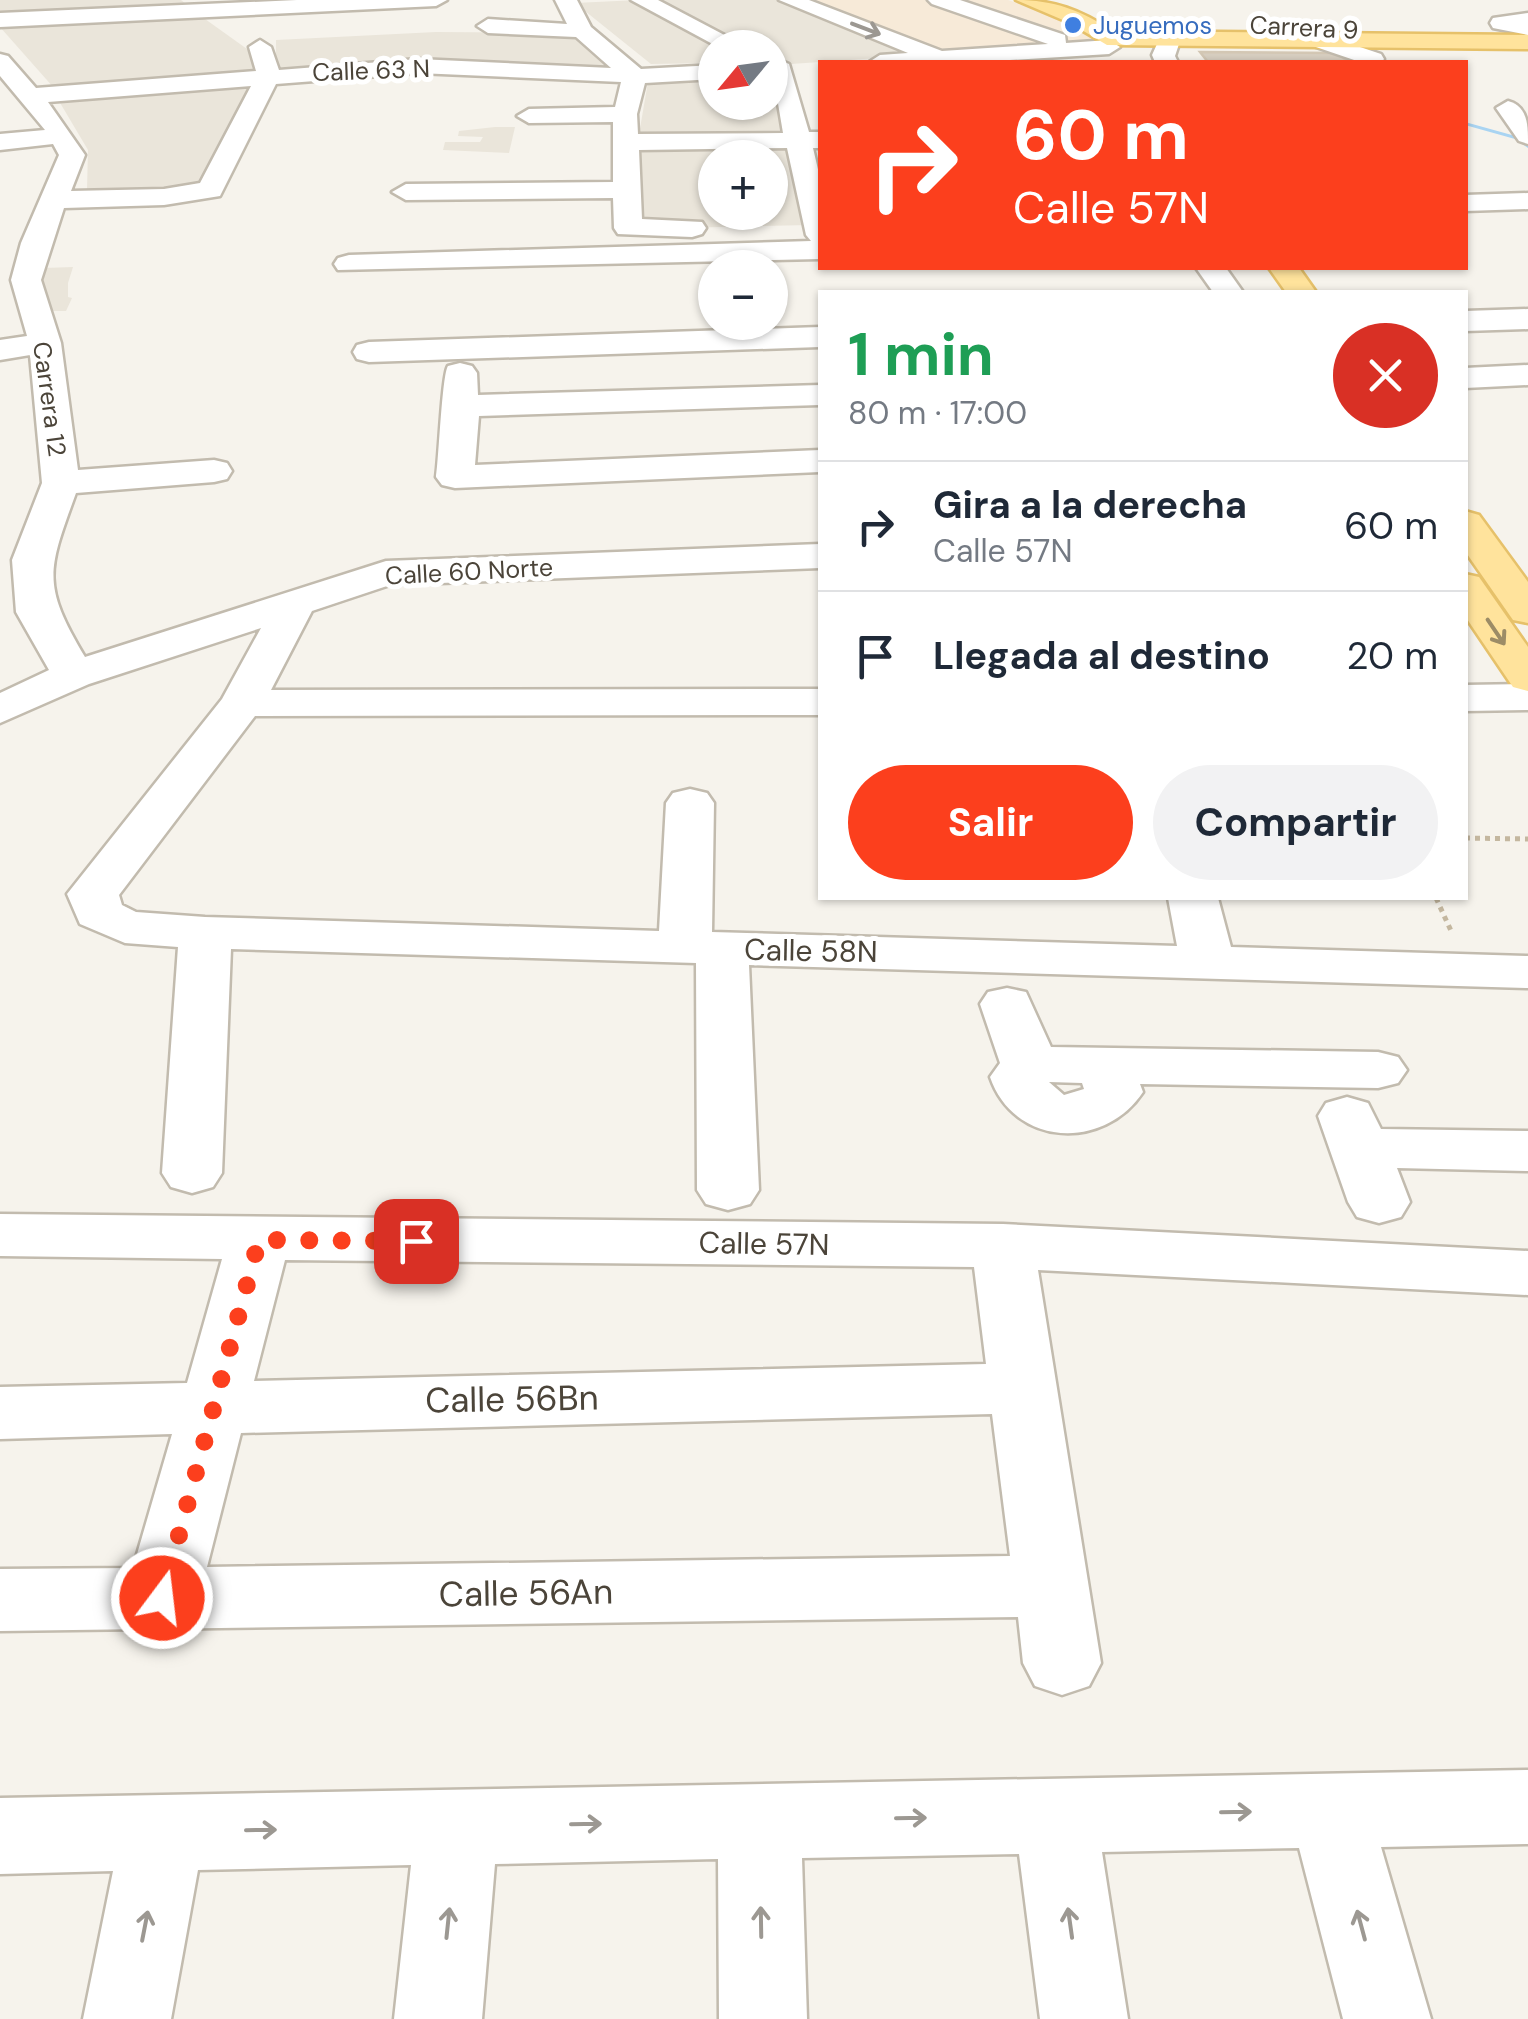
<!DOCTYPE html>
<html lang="es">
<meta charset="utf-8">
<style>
:root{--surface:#fff;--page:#f2f2f3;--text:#1f2937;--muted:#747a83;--line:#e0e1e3;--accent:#fc3f1d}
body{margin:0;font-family:"DM Sans",sans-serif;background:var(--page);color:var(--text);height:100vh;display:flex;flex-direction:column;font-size:38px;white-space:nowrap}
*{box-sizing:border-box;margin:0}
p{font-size:32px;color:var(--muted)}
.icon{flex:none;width:55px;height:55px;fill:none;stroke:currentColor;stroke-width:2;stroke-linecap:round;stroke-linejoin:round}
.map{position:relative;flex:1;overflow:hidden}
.panel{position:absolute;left:818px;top:290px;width:650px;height:610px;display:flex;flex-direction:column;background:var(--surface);border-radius:0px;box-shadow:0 2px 8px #0004}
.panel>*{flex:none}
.banner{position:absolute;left:818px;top:60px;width:650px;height:210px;border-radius:0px;box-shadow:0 2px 8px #0004;background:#fc3f1d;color:#fff;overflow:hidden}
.needle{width:65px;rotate:241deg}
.tools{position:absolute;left:698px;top:30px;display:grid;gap:20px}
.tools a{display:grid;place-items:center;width:90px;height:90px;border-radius:50%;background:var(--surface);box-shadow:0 2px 8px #0004;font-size:50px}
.pin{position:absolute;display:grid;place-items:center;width:85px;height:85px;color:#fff;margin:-42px;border-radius:20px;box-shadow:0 5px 15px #0006}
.me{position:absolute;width:110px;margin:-55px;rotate:15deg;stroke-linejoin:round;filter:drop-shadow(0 0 8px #0008)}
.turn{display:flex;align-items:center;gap:35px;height:210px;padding:0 30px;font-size:45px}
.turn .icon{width:130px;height:130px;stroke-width:2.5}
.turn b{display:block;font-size:70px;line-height:85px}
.round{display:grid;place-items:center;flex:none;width:105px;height:105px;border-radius:52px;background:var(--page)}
.head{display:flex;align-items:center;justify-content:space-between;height:170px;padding:0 30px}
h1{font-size:60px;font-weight:700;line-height:75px;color:#1e9e55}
.action{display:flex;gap:20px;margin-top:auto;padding:20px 30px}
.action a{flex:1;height:115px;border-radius:60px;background:var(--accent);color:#fff;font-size:40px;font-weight:700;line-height:115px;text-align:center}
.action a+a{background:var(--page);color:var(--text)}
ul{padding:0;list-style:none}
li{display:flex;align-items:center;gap:30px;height:130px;padding:0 30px;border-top:2px solid var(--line)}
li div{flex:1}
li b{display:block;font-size:38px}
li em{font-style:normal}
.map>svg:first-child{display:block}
.residential{fill:#eae5da;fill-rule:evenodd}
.commercial{fill:#f7ead8}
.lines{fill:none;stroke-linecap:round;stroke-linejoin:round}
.stream{fill:#a9d4f2;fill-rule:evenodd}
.building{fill:#d8cfc1;stroke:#d3c7b4;stroke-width:2.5}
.minor-casing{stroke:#c2bbae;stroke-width:5}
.major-casing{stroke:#e6c16a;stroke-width:5}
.path{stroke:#c4b79f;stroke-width:5;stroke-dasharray:5 5;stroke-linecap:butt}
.minor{fill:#fff;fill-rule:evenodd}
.major{fill:#ffe39c;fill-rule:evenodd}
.oneway{stroke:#9c9892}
.oneway2{stroke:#9c8c66}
.route{stroke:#fc3f1d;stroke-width:18;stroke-dasharray:0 32.4}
.shop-dot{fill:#3f7fe0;stroke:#fff;stroke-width:4}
.labels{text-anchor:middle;stroke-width:10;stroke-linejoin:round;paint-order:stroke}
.far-shop-label{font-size:25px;fill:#366cbe;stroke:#fff;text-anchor:start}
.far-street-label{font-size:25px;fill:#4b4439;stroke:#fff}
.street-label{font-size:30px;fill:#4b4439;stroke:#fff}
.near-street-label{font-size:35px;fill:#4b4439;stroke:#fff}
</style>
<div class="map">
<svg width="1528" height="2019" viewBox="0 0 1528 2019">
<rect width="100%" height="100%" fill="#f6f3ec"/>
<g class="residential">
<path d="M0,0H181L188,6L0,17Z"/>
<path d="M638,0L736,47L715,48V63L651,64L575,3Z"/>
<path d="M646,0H781L922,55L791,64L770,54V48L754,47Z"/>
<path d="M198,14L247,49L254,64L253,71L54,88L0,27V22Z"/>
<path d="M436,32L577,33L620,68L276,70V40Z"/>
<path d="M770,73H777L789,136L638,140L649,76L715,75V102H770Z"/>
<path d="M263,78L210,176L194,188L87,189L88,150L56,96Z"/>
<path d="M495,127H515L509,153L443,150L445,142H480L483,137L458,136L459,131Z"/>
<path d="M792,142L810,225L633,229L638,144ZM715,158H770V212H715Z"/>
<path d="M73,267L68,283V297L72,298L66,311H44L34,288L44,268Z"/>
</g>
<g class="commercial">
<path d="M799,0H928L1052,44L943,55Z"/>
<path d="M948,0H1008L1083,27L1096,42L1075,43Z"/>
</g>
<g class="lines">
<path class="stream" d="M1465,122L1519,137L1528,143V148L1515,139L1465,125Z"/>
</g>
<path class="building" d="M1200,52L1339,53L1347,62H1208Z"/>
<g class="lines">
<g class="minor-casing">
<g id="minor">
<path d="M297,0H447L436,6L0,27V13Z"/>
<path d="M555,0H577L591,27L641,69L715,65V79L645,83L637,114L638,134L783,133L770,56L789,64L809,132H820V148H813L820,178V259L338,270L334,264L338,258L349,255L811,241L806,235L787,148L639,150L642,219L702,222L706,228L702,234L692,237L618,234L614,228L613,198L406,200L392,192L406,184L613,182V122L529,123L517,116L529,109L615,107L621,82L418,73L276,84L220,196L164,205L64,208L41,280L61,343L78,470L214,460L227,463L232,471L227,479L214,482L76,493C48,570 41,584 85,657L386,561L820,544V568L390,585L312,611L271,690L820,689V715L255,716L119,895L122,905L136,912L205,917L659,931L666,803L673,793L690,789L707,793L714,803L712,932L1177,946L1168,898H1218L1231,947L1528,956V988L749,965L759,1190L750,1204L728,1210L706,1204L697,1190L696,963L231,949L222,1173L213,1187L192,1193L171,1187L162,1173L178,947L125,943L80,924L67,894L222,699L261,628L89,684L0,723V693L49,670L16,612L12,560L42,483L30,355L0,360V340L27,336L11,280L21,243L59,155L53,144L0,150V134L45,130L0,76V54L8,56L36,88L256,71L249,47L260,40L271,47L279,70L418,59L611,68L576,37L488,33L477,26L488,19L567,24ZM251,86L200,183L164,189L71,191L85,155L48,102Z"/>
<path d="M631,0H658L749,48H720Z"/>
<path d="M779,0H809L942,51L1048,44L932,4L928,0H960L1065,35L1066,43L1109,40L1120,47L1109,54L977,62H869L880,55L908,53Z"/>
<path d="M1528,13V35L1493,28L1490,23L1493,18Z"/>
<path d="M1170,31L1181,38L1175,56L1178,62H1155L1152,55L1162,33Z"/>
<path d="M1321,34L1381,54L1384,59L1382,62H1360L1313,46L1310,41Z"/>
<path d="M1508,101C1528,106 1528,126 1528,144L1519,141L1496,108Z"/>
<path d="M1528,193V209L1465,211V195Z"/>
<path d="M1196,268H1226L1243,292H1213Z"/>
<path d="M1528,309V329L1465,331V311Z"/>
<path d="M820,327V347L369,362L357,359L353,352L357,345L369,342Z"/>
<path d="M460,363L472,366L477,373L478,395L820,385V405L479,416L475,465L820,450V472L455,488L442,485L436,477C439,458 442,375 448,366Z"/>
<path d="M1528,365V385L1465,388V368Z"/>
<path d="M1528,684V710L1465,711V685Z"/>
<path d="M1007,988L1026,992L1051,1047L1378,1052L1398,1057L1407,1070L1398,1083L1378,1088L1140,1084L1143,1092C1104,1151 1014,1147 990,1077L1000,1063L980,1004L988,992ZM1049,1082L1082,1083L1084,1089L1064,1095Z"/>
<path d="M1347,1097L1368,1103L1381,1129L1528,1131V1171L1397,1168L1410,1202L1401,1217L1379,1223L1357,1217L1348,1202L1318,1116L1326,1103Z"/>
<path d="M0,1214L1003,1224L1528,1251V1295L1038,1270L1101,1663L1089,1686L1062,1695L1035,1686L1023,1663L1018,1617L0,1631V1569L133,1568L172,1434L0,1439V1387L187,1383L222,1259L0,1256ZM285,1260L974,1267L986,1364L254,1381ZM992,1414L1010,1556L207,1567L241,1433Z"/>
<path d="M1528,1770V1844L1381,1847L1431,2019H1343L1299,1848L1102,1852L1128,2019H1040L1019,1854L802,1858L807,2019H719L718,1859L495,1864L482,2019H394L411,1865L198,1870L171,2019H83L113,1871L0,1874V1798Z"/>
</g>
</g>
<g class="major-casing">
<g id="major">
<path d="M1016,0C1054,0 1081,10 1112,31L1528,35V49L1107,45L1070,23Z"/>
<path d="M1269,268H1299L1316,292H1286Z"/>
<path d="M1465,511L1479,515L1528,582V623L1513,620L1465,551Z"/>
<path d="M1465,574L1479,577L1528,647V691L1513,687L1465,616Z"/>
</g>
</g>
<g class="path">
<path d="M1465,838L1528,839"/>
<path d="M1436,898L1452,933"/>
</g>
<use href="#minor" class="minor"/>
<use href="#major" class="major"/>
</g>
<defs><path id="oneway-shaft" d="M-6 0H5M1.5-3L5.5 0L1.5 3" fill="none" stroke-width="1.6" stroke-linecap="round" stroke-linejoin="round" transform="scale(2.5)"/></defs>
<g class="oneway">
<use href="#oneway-shaft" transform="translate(866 29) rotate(21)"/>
<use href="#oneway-shaft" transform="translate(1236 1812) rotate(-1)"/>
<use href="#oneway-shaft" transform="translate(911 1818) rotate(-1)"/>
<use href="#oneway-shaft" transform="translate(586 1824) rotate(-1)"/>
<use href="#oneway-shaft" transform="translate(261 1830) rotate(-1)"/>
<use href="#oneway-shaft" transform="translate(761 1922) rotate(-91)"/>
<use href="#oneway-shaft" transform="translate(448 1923) rotate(-84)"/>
<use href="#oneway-shaft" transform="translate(1070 1923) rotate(-98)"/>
<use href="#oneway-shaft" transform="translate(1361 1925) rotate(-105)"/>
<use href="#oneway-shaft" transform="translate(145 1926) rotate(-79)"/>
</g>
<use class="oneway2" href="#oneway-shaft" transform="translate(1496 632) rotate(56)"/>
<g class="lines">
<path class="route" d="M162,1598L259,1240L416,1241"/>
</g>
<circle class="shop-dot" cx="1073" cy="25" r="10"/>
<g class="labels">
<g class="far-shop-label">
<text x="1093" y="34">Juguemos</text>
</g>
<g class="far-street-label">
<text transform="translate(1304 27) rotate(3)" y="9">Carrera 9</text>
<text transform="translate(371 70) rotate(-2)" y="9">Calle 63 N</text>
<text transform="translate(50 399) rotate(82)" y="9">Carrera 12</text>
<text transform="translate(469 571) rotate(-3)" y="9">Calle 60 Norte</text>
</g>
<g class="street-label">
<text transform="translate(811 951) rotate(1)" y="10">Calle 58N</text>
<text transform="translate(764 1244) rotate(1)" y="10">Calle 57N</text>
</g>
<g class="near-street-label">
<text transform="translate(512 1399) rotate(-1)" y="12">Calle 56Bn</text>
<text transform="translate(526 1593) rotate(-1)" y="12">Calle 56An</text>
</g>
</g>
</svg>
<div class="tools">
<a><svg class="needle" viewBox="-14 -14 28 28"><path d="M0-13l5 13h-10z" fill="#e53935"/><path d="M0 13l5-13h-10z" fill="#747a83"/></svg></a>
<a>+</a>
<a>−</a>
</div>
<div class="pin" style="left:416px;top:1241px;background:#d93025"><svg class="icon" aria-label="arrive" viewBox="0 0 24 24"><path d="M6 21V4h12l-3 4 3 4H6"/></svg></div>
<svg class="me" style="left:162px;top:1598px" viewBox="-20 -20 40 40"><circle r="17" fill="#fc3f1d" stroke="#fff" stroke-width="3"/><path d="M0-11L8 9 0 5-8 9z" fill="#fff"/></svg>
<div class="banner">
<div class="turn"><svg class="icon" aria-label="right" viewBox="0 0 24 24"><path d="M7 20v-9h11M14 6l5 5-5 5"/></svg><div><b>60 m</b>Calle 57N</div></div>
</div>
<section class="panel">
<div class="head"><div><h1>1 min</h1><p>80 m · 17:00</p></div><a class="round" style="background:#d93025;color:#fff"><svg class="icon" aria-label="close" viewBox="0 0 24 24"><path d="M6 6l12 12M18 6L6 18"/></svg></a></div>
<ul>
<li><svg class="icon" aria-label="right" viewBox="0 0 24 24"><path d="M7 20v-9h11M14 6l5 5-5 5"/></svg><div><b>Gira a la derecha</b><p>Calle 57N</p></div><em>60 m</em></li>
<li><svg class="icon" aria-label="arrive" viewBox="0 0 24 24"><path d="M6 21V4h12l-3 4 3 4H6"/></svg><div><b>Llegada al destino</b></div><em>20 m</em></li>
</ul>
<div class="action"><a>Salir</a><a>Compartir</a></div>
</section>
</div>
